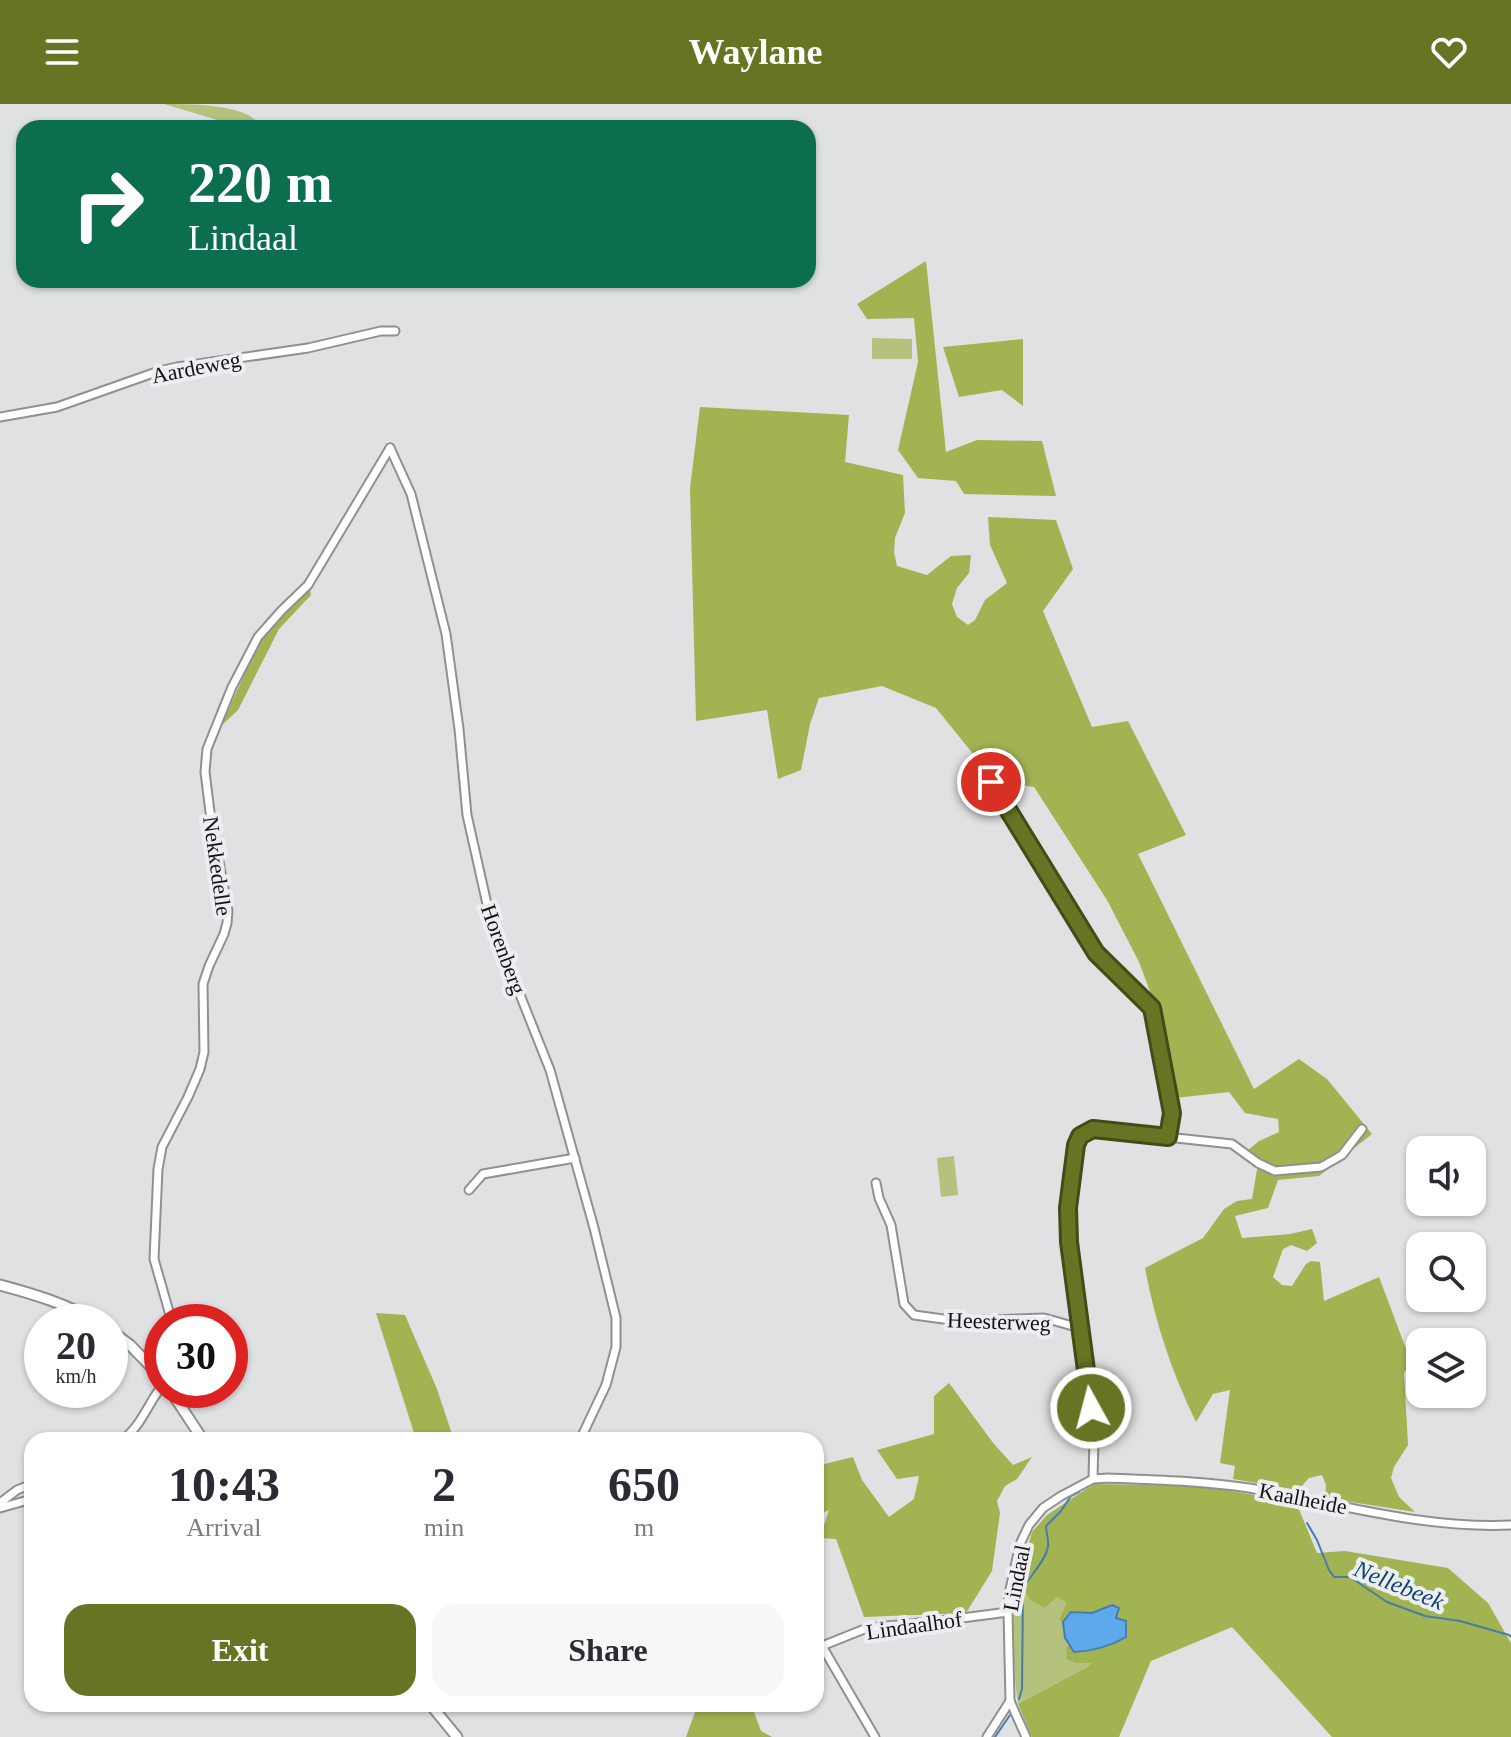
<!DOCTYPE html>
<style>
:root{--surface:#fff;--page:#f7f7f7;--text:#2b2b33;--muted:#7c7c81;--accent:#657523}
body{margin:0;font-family:"Times New Roman",serif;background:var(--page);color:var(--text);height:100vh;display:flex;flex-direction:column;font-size:30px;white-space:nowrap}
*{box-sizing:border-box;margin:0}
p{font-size:26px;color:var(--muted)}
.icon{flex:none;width:44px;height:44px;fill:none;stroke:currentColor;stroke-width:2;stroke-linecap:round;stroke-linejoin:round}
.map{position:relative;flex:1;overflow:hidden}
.sheet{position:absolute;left:24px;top:1328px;width:800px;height:280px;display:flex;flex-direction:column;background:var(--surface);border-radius:24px;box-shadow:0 2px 6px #0004}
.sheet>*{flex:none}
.banner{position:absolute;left:16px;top:16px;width:800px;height:168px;border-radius:24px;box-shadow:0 2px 6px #0004;background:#0b6e4f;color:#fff;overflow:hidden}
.controls{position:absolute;left:1406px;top:1032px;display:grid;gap:16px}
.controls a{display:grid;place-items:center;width:80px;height:80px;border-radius:16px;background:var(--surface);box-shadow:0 2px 6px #0004;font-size:40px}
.speed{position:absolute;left:24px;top:1200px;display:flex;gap:16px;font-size:40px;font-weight:700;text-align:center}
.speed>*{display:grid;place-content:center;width:104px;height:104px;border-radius:50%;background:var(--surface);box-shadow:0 2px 6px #0004;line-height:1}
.speed small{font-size:20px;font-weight:400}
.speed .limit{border:12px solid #d22;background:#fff;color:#111}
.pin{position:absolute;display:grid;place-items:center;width:68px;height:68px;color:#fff;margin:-34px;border:4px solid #fff;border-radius:50%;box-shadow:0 2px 8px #0007}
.me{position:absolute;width:88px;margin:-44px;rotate:353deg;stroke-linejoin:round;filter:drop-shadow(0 0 6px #0008)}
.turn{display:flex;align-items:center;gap:28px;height:168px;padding:0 40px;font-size:36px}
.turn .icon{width:104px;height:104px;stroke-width:2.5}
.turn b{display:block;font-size:56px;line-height:68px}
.eta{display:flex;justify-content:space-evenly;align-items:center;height:136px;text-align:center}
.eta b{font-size:48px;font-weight:600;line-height:56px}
.button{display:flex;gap:16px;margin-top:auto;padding:16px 40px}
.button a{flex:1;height:92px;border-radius:24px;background:var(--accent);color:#fff;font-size:32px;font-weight:600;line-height:92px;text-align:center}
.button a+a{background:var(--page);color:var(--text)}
header{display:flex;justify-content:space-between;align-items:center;height:104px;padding:0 40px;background:var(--accent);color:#fff;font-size:36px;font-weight:600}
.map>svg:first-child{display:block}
.green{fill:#b4c27d}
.forest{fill:#a2b352}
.water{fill:#5da9ec;stroke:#477cab;stroke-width:2}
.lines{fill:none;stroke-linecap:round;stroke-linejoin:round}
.stream{stroke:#477cab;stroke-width:2}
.minor-casing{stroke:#909093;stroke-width:11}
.tertiary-casing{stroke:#909093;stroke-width:13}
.minor{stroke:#fff;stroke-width:7}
.tertiary{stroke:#fff;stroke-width:9}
.route-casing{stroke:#424c17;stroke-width:20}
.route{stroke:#657523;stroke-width:14}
.labels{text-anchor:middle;stroke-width:8;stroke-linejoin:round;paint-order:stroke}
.street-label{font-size:22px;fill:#131314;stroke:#edeef1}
.water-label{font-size:24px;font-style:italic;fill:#0b4570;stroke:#edeef1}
</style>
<header><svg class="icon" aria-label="menu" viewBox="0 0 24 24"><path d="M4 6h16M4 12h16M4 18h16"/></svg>Waylane<svg class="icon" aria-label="heart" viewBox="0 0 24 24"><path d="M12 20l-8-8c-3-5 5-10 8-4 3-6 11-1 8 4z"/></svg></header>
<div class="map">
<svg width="1511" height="1633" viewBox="0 0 1511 1633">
<rect width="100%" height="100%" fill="#e0e1e3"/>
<g class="green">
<path d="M164,0C187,0 245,0 258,19L257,24H244Z"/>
<path d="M872,234L912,235V255H872Z"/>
<path d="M954,1052L958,1091L941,1093L937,1054Z"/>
<path d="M1019,1474L1029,1495L1057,1493L1066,1499L1059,1516L1063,1518L1065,1533L1070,1540L1066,1543L1092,1558L1087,1563L1018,1600C1014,1572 1007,1498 1019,1474Z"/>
</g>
<g class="forest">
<path d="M926,157L946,348L977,336L1042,337L1056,392L964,390L956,377L918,374L898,346L918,258L914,214L867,215L857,200Z"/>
<path d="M1023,235V302L1002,286L959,293L943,243Z"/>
<path d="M700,303L849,311L845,358L903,371L905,409L895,434L894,448L897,462L927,471L951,452L971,451L969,469L957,484L952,500L957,513L968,521L975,516L985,496L1007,479L990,441L988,413L1056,416L1073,465L1043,507L1092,623L1128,617L1186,731L1138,750L1254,985L1299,955L1327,975L1372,1030L1319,1072L1278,1076L1268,1104L1235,1112L1242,1134L1290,1130L1312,1125L1317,1139L1307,1147L1291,1141L1283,1145L1273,1173L1282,1181L1292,1182L1306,1160L1311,1157L1320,1158L1324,1197L1379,1173L1411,1258L1404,1269L1408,1341L1394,1363L1391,1374L1399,1393L1415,1408L1325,1394L1326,1381L1322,1371L1309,1374L1298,1386L1233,1375L1235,1362L1220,1359L1230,1286L1213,1290L1196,1318C1172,1269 1155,1218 1145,1164L1203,1134L1224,1105L1237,1097L1252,1095L1259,1054L1247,1047L1259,1037L1279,1028L1278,1015L1245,1009L1229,988L1175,994L1160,934L1155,901L1139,858L1107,796L1034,683L995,677L936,604L882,582L819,594L810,620L801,666L778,675L767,606L696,617L690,384Z"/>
<path d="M310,484L311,491L279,525L238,606L221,622L261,534Z"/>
<path d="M376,1209L405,1211L437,1285L454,1336H404L414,1329Z"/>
<path d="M949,1279L994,1340L1013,1361L1032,1353L1017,1375L1005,1382L997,1397L1000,1409L992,1467L966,1509L864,1513L836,1435L820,1434L829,1406L816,1412V1362L853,1353L862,1376L889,1413L914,1395L919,1372L897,1375L877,1346L934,1330V1292Z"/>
<path d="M1094,1380L1165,1381L1208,1383L1296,1398L1317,1449L1345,1447L1448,1464L1488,1499L1511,1539V1633H1332L1232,1523L1151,1557L1119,1633H1032L1018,1600L1087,1563L1091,1559H1075L1067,1555L1066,1543L1070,1540L1075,1548C1092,1547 1111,1542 1126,1533L1116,1514L1118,1505L1092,1509L1071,1508L1063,1518L1059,1516L1066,1499L1057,1493L1044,1504L1029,1495L1019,1474L1032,1428L1047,1411Z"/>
<path d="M698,1600H751L761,1627L772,1633H686Z"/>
</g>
<path class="water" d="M1112,1501L1119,1504L1116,1514L1126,1517V1533C1111,1542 1092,1547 1074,1548L1065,1534L1063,1518L1071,1508L1092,1509Z"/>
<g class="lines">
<g class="stream">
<path d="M1307,1419L1317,1436L1329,1466L1334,1473H1350L1387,1498L1425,1512L1460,1517L1509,1531L1511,1533"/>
<path d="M1019,1595L1022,1585L1023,1485C1030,1471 1045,1458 1048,1443C1049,1435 1046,1429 1046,1422L1061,1407L1071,1392L1079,1388"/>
<path d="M995,1633L1010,1611"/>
</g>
<g class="minor-casing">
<g id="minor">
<path d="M0,313L57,303L159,267L177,263L308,244L381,227H395"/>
<path d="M390,344L411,390L446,530L459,625L467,711L491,818L550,966L594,1124L616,1214V1243L606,1281L580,1336"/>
<path d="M991,678L1096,849L1152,904L1172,1009L1168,1033"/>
<path d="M876,1079L879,1094L891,1121L904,1200L914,1211L958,1217L1044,1214L1080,1224"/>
<path d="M469,1086L483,1070L575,1054"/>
<path d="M172,1218L154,1155L158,1065L162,1043L188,993L200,965L204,948L203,880L209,862L224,830L227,819L228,807L210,708L205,668L207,645L232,583L258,533L282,506L308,481L390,344"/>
<path d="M122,1336C141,1323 148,1299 162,1282"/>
<path d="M1093,1375L1094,1334L1088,1274L1069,1138L1068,1113L1076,1041L1080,1032L1093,1025L1232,1040L1258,1059L1275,1067L1321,1063L1342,1051L1362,1025"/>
<path d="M0,1399L17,1386L32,1380"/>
<path d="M0,1404L32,1395"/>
<path d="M816,1532L822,1542L867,1524L939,1517L1008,1508"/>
<path d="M822,1542L875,1633"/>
<path d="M1010,1597L1026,1633"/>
<path d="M987,1633L1010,1597L1008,1508L1009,1490L1020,1440L1029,1421L1043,1404L1061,1392L1093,1375L1108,1374C1156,1376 1203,1377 1249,1384C1336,1399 1422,1425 1511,1421"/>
</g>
</g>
<g class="tertiary-casing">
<g id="tertiary">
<path d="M0,1181C34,1190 67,1200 97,1218"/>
<path d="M110,1226L130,1241L162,1274"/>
<path d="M170,1286L203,1336"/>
<path d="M430,1600L457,1633"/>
</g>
</g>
<use href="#minor" class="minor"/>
<use href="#tertiary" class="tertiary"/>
</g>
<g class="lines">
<g class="route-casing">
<path id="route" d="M991,678L1096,849L1152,904L1172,1009L1168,1033L1093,1025L1080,1032L1076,1041L1068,1104L1069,1138L1091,1304"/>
</g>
<use href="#route" class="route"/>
</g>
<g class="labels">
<g class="street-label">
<text transform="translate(196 263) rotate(-11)" y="8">Aardeweg</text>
<text transform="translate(218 762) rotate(82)" y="8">Nekkedelle</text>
<text transform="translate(504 845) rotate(70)" y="8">Horenberg</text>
<text transform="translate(999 1217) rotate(2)" y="8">Heesterweg</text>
<text transform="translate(1303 1394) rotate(11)" y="8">Kaalheide</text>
<text transform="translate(1016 1474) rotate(-79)" y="8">Lindaal</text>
<text transform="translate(914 1521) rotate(-8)" y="8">Lindaalhof</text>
</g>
<g class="water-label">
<text transform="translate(1399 1481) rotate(22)" y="8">Nellebeek</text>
</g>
</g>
</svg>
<div class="controls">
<a><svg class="icon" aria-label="sound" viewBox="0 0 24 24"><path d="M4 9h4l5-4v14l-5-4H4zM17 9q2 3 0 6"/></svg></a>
<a><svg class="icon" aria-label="search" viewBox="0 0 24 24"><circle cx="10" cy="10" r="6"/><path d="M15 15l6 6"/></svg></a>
<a><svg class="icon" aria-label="layers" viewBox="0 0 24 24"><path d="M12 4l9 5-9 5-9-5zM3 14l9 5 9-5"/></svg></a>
</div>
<div class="speed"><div>20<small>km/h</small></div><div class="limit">30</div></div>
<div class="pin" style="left:991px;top:678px;background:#d93025"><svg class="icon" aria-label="arrive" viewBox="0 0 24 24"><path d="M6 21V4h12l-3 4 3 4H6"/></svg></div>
<svg class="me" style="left:1091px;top:1304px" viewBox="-20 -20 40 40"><circle r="17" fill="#657523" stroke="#fff" stroke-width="3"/><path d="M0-11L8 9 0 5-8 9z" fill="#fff"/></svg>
<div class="banner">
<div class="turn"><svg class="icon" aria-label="right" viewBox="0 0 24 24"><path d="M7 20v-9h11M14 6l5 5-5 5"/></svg><div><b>220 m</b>Lindaal</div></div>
</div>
<section class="sheet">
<div class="eta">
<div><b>10:43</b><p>Arrival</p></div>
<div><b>2</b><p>min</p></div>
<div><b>650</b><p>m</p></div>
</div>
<div class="button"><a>Exit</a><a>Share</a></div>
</section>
</div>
